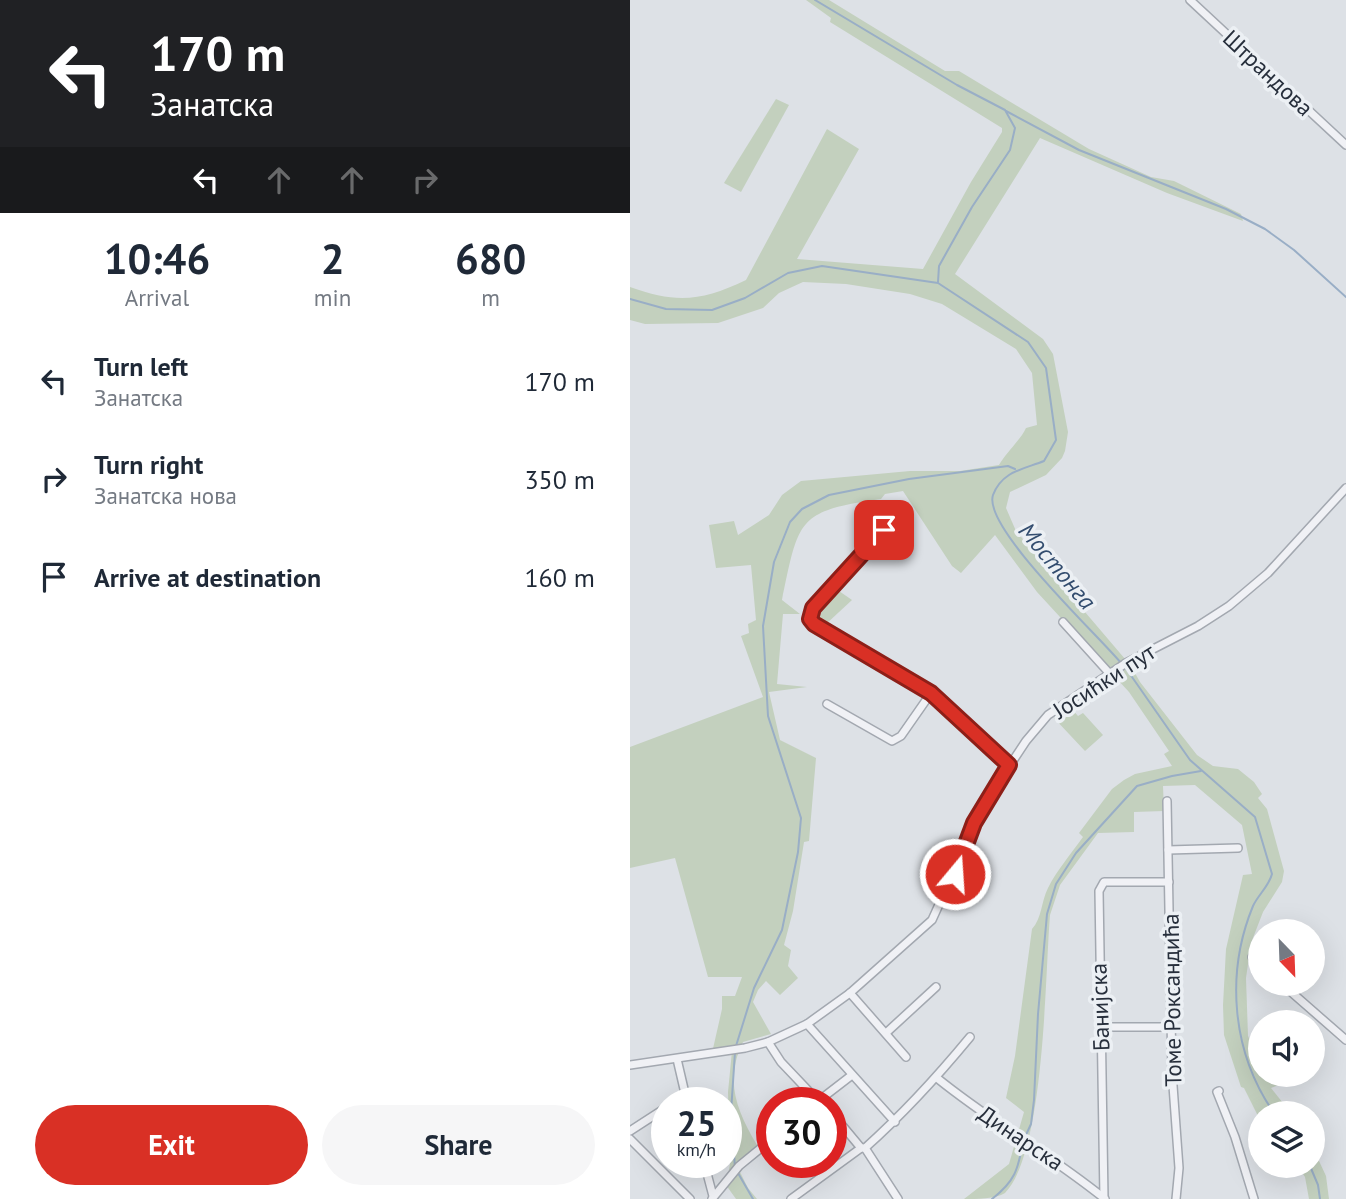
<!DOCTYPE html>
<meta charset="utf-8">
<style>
:root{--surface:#fff;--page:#f6f6f7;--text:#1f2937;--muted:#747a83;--accent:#d93025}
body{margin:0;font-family:"PT Sans",sans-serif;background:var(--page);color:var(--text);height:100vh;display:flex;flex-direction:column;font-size:26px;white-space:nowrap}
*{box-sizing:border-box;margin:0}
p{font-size:23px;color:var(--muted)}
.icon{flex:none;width:38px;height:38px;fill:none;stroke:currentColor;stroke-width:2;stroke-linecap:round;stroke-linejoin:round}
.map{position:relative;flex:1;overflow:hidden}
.drawer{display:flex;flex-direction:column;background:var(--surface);width:630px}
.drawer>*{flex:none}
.banner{background:#202124;color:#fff;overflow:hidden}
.needle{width:46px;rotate:157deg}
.fabs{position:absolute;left:618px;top:919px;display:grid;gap:14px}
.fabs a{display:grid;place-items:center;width:77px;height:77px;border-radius:50%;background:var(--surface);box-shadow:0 7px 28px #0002;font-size:35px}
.speed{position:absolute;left:21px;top:1087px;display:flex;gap:14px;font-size:35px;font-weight:700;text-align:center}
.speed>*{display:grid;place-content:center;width:91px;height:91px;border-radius:50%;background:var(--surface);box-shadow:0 7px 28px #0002;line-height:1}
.speed small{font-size:18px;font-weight:400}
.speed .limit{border:10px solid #d22;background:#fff;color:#111}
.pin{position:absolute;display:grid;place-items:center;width:60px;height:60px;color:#fff;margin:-30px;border-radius:14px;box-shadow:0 4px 10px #0006}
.me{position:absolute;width:77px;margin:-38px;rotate:18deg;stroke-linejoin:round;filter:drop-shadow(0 0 5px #0008)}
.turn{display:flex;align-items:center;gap:24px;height:147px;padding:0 35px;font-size:32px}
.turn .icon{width:91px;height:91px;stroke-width:2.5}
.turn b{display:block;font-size:49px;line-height:60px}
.lanes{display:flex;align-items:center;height:66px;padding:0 35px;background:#0003;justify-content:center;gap:35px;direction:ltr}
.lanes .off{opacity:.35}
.eta{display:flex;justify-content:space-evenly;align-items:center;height:119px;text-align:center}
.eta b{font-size:42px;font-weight:600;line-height:49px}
.cta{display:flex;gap:14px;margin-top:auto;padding:14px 35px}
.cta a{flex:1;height:80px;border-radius:42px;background:var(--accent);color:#fff;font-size:28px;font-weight:600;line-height:80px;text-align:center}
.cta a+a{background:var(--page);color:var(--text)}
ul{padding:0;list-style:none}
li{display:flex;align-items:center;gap:21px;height:98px;padding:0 35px}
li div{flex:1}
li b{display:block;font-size:26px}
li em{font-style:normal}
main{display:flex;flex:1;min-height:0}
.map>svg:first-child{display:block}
.green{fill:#c3d0be}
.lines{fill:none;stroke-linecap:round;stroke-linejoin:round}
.stream{stroke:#99aec6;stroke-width:2}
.minor-casing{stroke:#a3a8b0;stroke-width:10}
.minor{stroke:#f0f1f5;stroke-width:7}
.route-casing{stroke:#8d1f18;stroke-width:18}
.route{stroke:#d93025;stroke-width:12}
.labels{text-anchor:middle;stroke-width:7;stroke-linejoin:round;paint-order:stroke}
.street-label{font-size:23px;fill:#272f3c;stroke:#ecf0f4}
.water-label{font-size:24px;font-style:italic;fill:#334d6f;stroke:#ecf0f4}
</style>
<main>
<section class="drawer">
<div class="banner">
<div class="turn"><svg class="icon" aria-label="left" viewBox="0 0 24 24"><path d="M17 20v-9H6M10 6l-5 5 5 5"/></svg><div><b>170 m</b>Занатска</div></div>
<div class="lanes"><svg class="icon" aria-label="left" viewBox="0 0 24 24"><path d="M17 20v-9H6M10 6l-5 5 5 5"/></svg><svg class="icon off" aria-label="ahead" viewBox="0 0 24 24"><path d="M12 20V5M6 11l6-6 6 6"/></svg><svg class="icon off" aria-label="ahead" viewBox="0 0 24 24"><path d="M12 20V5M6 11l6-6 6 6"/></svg><svg class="icon off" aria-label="right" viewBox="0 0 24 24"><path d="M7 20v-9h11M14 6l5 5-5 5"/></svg></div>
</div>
<div class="eta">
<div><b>10:46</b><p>Arrival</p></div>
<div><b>2</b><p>min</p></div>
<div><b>680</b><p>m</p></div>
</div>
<ul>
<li><svg class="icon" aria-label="left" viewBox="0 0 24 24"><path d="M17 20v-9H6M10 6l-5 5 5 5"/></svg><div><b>Turn left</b><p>Занатска</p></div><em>170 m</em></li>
<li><svg class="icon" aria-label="right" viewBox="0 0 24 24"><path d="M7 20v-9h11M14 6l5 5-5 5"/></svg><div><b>Turn right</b><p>Занатска нова</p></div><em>350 m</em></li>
<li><svg class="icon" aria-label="arrive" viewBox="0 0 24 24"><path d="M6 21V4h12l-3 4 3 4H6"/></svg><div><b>Arrive at destination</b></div><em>160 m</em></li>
</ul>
<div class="cta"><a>Exit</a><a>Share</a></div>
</section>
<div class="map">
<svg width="716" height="1199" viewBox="0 0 716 1199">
<rect width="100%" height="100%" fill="#dde1e6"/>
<g class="green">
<path d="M176,0H199L315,71H329L459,149L521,177L544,181L611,214L613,221L537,193L410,138L325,274L413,339L423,354L438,432L435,451L432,458L416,475L380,492L376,508L386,531L501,666L510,682L567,755L583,766L608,769L624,782L632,794L628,798L637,809L654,871L652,882L633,912L621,943L616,978L618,1036L630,1063V1074L641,1075L651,1084L641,1088L661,1113H630V1120L614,1088L611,1087L594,1035L593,1005L596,949L613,875L622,874L612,825L565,785L533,786L534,811L504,812V832L468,833L430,885L420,915C415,976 415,1152 375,1193C366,1199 346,1199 334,1199L379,1164L394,1112L376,1098L385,1056L402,929C412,918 411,902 418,888C427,870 441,854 453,837L449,833L482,789L494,780L505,774L542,766L534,754L539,751L499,692L407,592L365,535L331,573L322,566L273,491L255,494L251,499C167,511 169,519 152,600L170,614H153L147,684L177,687L139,692L150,740L186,758L179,841L174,842L163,911L154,945L161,950L158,966L168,978L150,995L136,981L128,990L123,1002L141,1034L113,1042C94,1081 107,1111 127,1145L106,1164L118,1188L127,1199H106L96,1185L100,1164L98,1092L102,1051L82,1053L92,1009V996H105L112,977H78L45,858L0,868V747L133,697L111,636L119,633L118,624L126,620L121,565L86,568L79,525L104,521L108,535L139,515L152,495L171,481L280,471H330L369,465C376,453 392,438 396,428L407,425L402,373L386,349L312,304L280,294L216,284L173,282L149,293L133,308L88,323L15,324L0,320V287C47,304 72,301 116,280L197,129L229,149L167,259L293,269L341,182L372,132V128L200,22L201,18Z"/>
<path d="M146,99L159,105L111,192L94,183Z"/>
<path d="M209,591L222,600L195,625L184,617Z"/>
<path d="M440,707L448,716L453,713L473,735L455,751L424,718Z"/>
<path d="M683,1148L696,1176L699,1199H679L675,1177L668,1166H682Z"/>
</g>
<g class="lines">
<g class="stream">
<path d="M185,0L327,85L375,110L385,128L380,150L342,207L309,266L308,282"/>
<path d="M376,111L449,150L596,209L635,229L664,250L716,297"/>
<path d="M0,299L36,309L82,310L115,298L158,273L192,266L308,283L398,342L416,368L426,440L414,461C394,469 372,471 363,495C352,527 469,636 491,663"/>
<path d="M495,667L560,760L625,817L642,874C639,886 628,895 623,906C595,974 602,1053 644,1113"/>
<path d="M106,1046L124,988L152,930L168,852L171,818L138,716L133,626L144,562L160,522L172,509L199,495L279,479L378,466L385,469"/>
<path d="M105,1052L101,1112L105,1168"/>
<path d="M395,1137L401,1124L404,1100L408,1014L417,914L426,884L446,853L507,786L542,776L571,771"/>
<path d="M680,1166L688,1185L690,1199"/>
<path d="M108,1173L123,1199"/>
<path d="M362,1199C385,1181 388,1170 393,1142"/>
</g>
<g class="minor-casing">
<g id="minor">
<path d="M560,0L716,145"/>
<path d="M254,530L183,608L180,619L184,624L301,693L379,765"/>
<path d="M433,622L480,674"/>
<path d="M197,704L262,741L271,736L301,693"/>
<path d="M537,801L542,1072L549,1168L546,1199"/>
<path d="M538,850L608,848"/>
<path d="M622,957L630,964"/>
<path d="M652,984L716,1040"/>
<path d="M220,993L276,1057"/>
<path d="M177,1024L265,1122"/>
<path d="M471,1027H541"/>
<path d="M256,1033L306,987"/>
<path d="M138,1042L151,1062L189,1102"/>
<path d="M47,1059L57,1102"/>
<path d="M0,1065L115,1048L138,1042L177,1024L220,993L302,920L355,803L396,741L418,715L496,663L568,626L599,606L638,573L716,488"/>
<path d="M307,1078C361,1122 421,1155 475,1199"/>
<path d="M589,1091L587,1092L605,1137L624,1199"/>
<path d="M44,1102L55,1095"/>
<path d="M187,1102L222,1075"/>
<path d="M201,1112L231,1148"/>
<path d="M0,1131L37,1107"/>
<path d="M0,1139L60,1199"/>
<path d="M235,1148L268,1199"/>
<path d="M74,1162L83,1196"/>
<path d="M474,1198L469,891L474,882H539"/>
<path d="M82,1199L109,1166L142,1139"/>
<path d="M161,1199L231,1148H235C273,1114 307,1077 340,1037"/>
</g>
</g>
<use href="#minor" class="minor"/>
</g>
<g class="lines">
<g class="route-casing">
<path id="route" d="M254,530L183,608L180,619L184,624L301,693L379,765L344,823L325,874"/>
</g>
<use href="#route" class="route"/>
</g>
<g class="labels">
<g class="street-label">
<text transform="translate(638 73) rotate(43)" y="8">Штрандова</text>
<text transform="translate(474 681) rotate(-33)" y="8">Јосићки пут</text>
<text transform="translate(542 1000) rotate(-91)" y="8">Томе Роксандића</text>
<text transform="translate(470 1007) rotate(-92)" y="8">Банијска</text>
<text transform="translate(391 1138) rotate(34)" y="8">Динарска</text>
</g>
<g class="water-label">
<text transform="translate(427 566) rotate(50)" y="8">Мостонга</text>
</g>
</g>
</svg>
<div class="fabs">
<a><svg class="needle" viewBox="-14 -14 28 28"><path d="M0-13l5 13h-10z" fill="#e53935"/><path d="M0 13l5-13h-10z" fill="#747a83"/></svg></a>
<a><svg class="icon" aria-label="sound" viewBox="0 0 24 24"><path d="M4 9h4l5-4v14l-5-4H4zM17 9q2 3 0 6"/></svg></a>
<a><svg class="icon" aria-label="layers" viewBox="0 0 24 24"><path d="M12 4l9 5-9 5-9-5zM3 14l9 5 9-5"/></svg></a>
</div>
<div class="speed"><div>25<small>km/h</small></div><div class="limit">30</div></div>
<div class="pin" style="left:254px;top:530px;background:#d93025"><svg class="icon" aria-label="arrive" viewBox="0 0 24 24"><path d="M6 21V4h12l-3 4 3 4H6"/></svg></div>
<svg class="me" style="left:325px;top:874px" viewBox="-20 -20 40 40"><circle r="17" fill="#d93025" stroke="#fff" stroke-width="3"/><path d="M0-11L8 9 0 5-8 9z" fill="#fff"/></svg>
</div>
</main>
